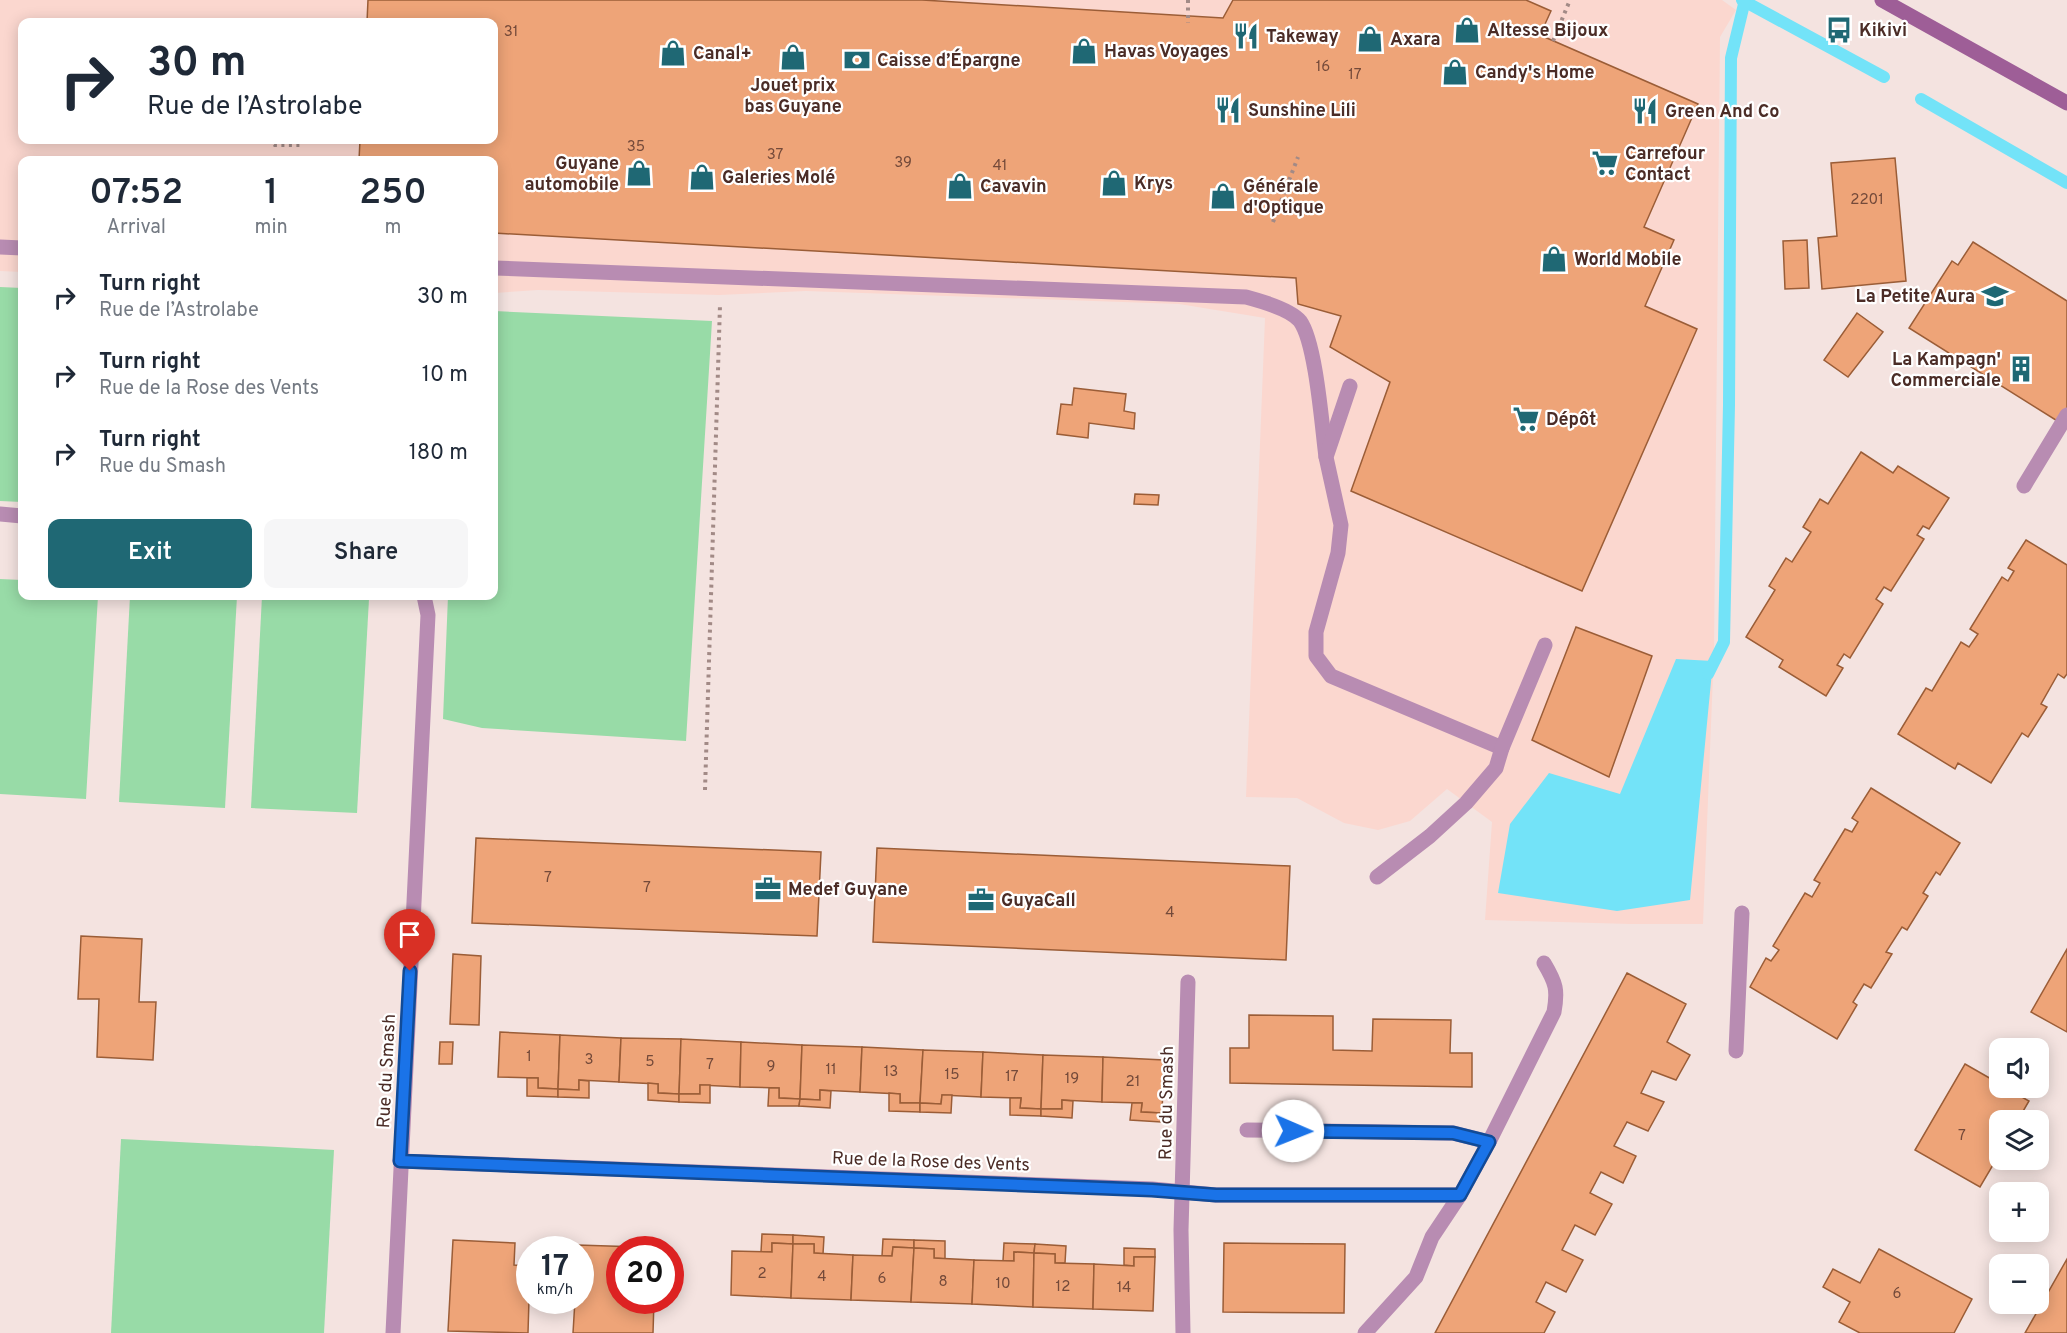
<!DOCTYPE html>
<meta charset="utf-8">
<style>
:root{--surface:#fff;--page:#f6f6f7;--text:#1f2937;--muted:#747a83;--accent:#1f6874}
body{margin:0;font-family:Overpass,sans-serif;background:var(--page);color:var(--text);height:100vh;display:flex;flex-direction:column;font-size:22px;white-space:nowrap}
*{box-sizing:border-box;margin:0}
p{font-size:20px;color:var(--muted)}
.icon{flex:none;width:33px;height:33px;fill:none;stroke:currentColor;stroke-width:2;stroke-linecap:round;stroke-linejoin:round}
.map{position:relative;flex:1;overflow:hidden}
.panel{position:absolute;left:18px;top:156px;width:480px;height:444px;display:flex;flex-direction:column;background:var(--surface);border-radius:12px;box-shadow:0 3px 15px #0003}
.panel>*{flex:none}
.top-card{position:absolute;left:18px;top:18px;width:480px;height:126px;border-radius:12px;box-shadow:0 3px 15px #0003;background:#fff;color:var(--text);overflow:hidden}
.fabs{position:absolute;left:1989px;top:1038px;display:grid;gap:12px}
.fabs a{display:grid;place-items:center;width:60px;height:60px;border-radius:12px;background:var(--surface);box-shadow:0 3px 15px #0003;font-size:30px}
.speed{position:absolute;left:516px;top:1236px;display:flex;gap:12px;font-size:30px;font-weight:700;text-align:center}
.speed>*{display:grid;place-content:center;width:78px;height:78px;border-radius:50%;background:var(--surface);box-shadow:0 3px 15px #0003;line-height:1}
.speed small{font-size:15px;font-weight:400}
.speed .limit{border:9px solid #d22;background:#fff;color:#111}
.pin{position:absolute;display:grid;place-items:center;width:51px;height:51px;color:#fff;margin:-62px -26px;border-radius:50% 50% 50% 0;rotate:-45deg;box-shadow:0 0 6px #0007}
.pin .icon{rotate:45deg}
.me{position:absolute;width:66px;margin:-33px;rotate:91deg;stroke-linejoin:round;filter:drop-shadow(0 0 4px #0008)}
.turn{display:flex;align-items:center;gap:21px;height:126px;padding:0 30px;font-size:27px}
.turn .icon{width:78px;height:78px;stroke-width:2.5}
.turn b{display:block;font-size:42px;line-height:51px}
.eta{display:flex;justify-content:space-evenly;align-items:center;height:102px;text-align:center}
.eta b{font-size:36px;font-weight:600;line-height:42px}
.primary-button{display:flex;gap:12px;margin-top:auto;padding:12px 30px}
.primary-button a{flex:1;height:69px;border-radius:12px;background:var(--accent);color:#fff;font-size:24px;font-weight:600;line-height:69px;text-align:center}
.primary-button a+a{background:var(--page);color:var(--text)}
ul{padding:0;list-style:none}
li{display:flex;align-items:center;gap:18px;height:78px;padding:0 30px}
li div{flex:1}
li b{display:block;font-size:22px}
li em{font-style:normal}
.map>svg:first-child{display:block}
.built{fill:#fbd7cf;fill-rule:evenodd}
.green{fill:#98dba7}
.water{fill:#73e3f8}
.lines{fill:none;stroke-linecap:round;stroke-linejoin:round}
.stream{stroke:#73e3f8;stroke-width:12}
.building{fill:#eea478;stroke:#9b5d37;stroke-width:1.5}
.path{stroke:#a28a86;stroke-width:4;stroke-dasharray:3 4.5;stroke-linecap:butt}
.lane{stroke:#b88cb2;stroke-width:15}
.street{stroke:#b88cb2;stroke-width:15}
.secondary{stroke:#9e5e97;stroke-width:15}
.route-casing{stroke:#114b97;stroke-width:15}
.route{stroke:#1a73e8;stroke-width:10}
.labels{text-anchor:middle;stroke-width:4.5;stroke-linejoin:round;paint-order:stroke}
.number-label{font-size:15px;fill:#744a3a}
.poi-label{font-size:18px;font-weight:bold;fill:#4b2c26;stroke:#fff;text-anchor:start}
.street-label{font-size:18px;fill:#4b2c26;stroke:#fff}
</style>
<div class="map">
<svg width="2067" height="1333" viewBox="0 0 2067 1333">
<rect width="100%" height="100%" fill="#f4e3e0"/>
<path class="built" d="M0,0H1722L1736,10L1720,37L1714,650L1703,924H1630L1485,920L1492,822L1447,789L1410,821L1378,830L1344,823L1297,798L1246,797L1265,318L1179,304L806,291L719,295L538,290L494,293V160H22V272L0,271ZM22,22H494V140H22Z"/>
<g class="green">
<path d="M0,287L22,288V502L0,501Z"/>
<path d="M494,311L712,321L686,741L482,728L443,719L448,596H494Z"/>
<path d="M0,579L22,580V596H98L86,799L0,794Z"/>
<path d="M130,596H237L225,808L119,802Z"/>
<path d="M262,596L369,599L357,813L251,808Z"/>
<path d="M121,1139L334,1150L324,1333H111Z"/>
</g>
<path class="water" d="M1676,659L1713,661L1690,900L1617,911L1498,893L1510,824L1549,773L1620,794Z"/>
<g class="lines">
<g class="stream">
<path d="M1742,0L1884,77"/>
<path d="M1921,99L2067,183"/>
<path d="M1708,674L1724,642L1729,405L1731,58L1745,0"/>
</g>
</g>
<g class="building">
<path d="M368,0H922L1223,18L1233,0H1526L1551,11L1540,35L1698,104L1644,227L1674,240L1645,306L1697,329L1582,591L1351,491L1390,382L1330,347L1341,316L1298,304L1296,278L494,233V160H359L360,140H494V22H367Z"/>
<path d="M1895,158L1906,281L1822,289L1818,238L1837,236L1831,163Z"/>
<path d="M1807,240L1809,288L1785,289L1783,241Z"/>
<path d="M1973,242L2067,301V427L1909,328L1952,261L1958,265Z"/>
<path d="M1857,313L1883,332L1848,377L1824,360Z"/>
<path d="M1074,388L1126,394L1124,411L1135,413L1134,429L1089,423L1088,438L1057,434L1061,404L1072,405Z"/>
<path d="M1861,452L1893,473L1898,466L1949,498L1929,529L1923,526L1917,535L1924,539L1891,591L1884,587L1876,599L1883,604L1850,658L1844,654L1837,665L1843,668L1826,696L1779,667L1783,660L1746,637L1775,590L1769,586L1786,558L1792,562L1811,532L1803,527L1820,499L1828,504Z"/>
<path d="M1135,494L1159,495L1158,505L1134,504Z"/>
<path d="M2026,540L2067,565V674L2064,678L2058,674L2041,704L2047,707L2028,737L2022,733L1991,783L1958,763L1955,769L1898,734L1926,688L1932,691L1961,642L1969,647L1978,634L1970,629L2002,577L2008,581L2014,571L2008,568Z"/>
<path d="M1576,627L1652,656L1609,777L1532,740Z"/>
<path d="M1871,788L1960,843L1940,875L1936,872L1923,893L1928,896L1907,930L1902,927L1886,952L1892,954L1871,988L1864,984L1853,1002L1857,1005L1837,1039L1750,987L1766,958L1771,961L1779,950L1773,946L1805,893L1812,897L1820,883L1814,880L1845,829L1852,832L1858,822L1852,818Z"/>
<path d="M476,838L821,852L817,936L472,923Z"/>
<path d="M877,848L1290,866L1286,960L873,942Z"/>
<path d="M81,936L142,939L139,1002H156L153,1060L97,1057L99,999H78Z"/>
<path d="M2067,949V1032L2031,1012Z"/>
<path d="M453,954L481,956L479,1025L450,1024Z"/>
<path d="M1627,973L1686,1004L1667,1042L1690,1055L1676,1080L1652,1071L1641,1093L1664,1102L1648,1131L1627,1122L1614,1146L1636,1156L1623,1183L1601,1172L1590,1193L1612,1204L1595,1235L1575,1225L1562,1250L1583,1260L1566,1292L1546,1282L1536,1302L1555,1312L1544,1333H1435Z"/>
<path d="M1249,1015L1333,1016V1050L1372,1051L1373,1019L1451,1020L1450,1053H1472V1087L1230,1083V1048H1249Z"/>
<path d="M500,1032L560,1035L558,1089L538,1088V1078L498,1077Z"/>
<path d="M560,1035L621,1038L619,1082L579,1080V1090L558,1089Z"/>
<path d="M621,1038L681,1039L679,1094L658,1093V1084L619,1082Z"/>
<path d="M681,1039L741,1042L740,1087L700,1085V1094H679Z"/>
<path d="M440,1042H453L452,1064H439Z"/>
<path d="M741,1042L802,1045L800,1099L779,1098V1088L740,1087Z"/>
<path d="M802,1045L862,1047L860,1092L820,1090V1100L800,1099Z"/>
<path d="M862,1047L923,1050L920,1103H900V1094L860,1092Z"/>
<path d="M923,1050L983,1052L981,1097L942,1095L941,1104L920,1103Z"/>
<path d="M983,1052L1043,1055L1041,1109L1020,1108L1021,1098L981,1097Z"/>
<path d="M1043,1055L1103,1057L1102,1102L1062,1100V1109H1041Z"/>
<path d="M1103,1057L1164,1060L1162,1113L1141,1112L1142,1103L1102,1102Z"/>
<path d="M1965,1064L2000,1084V1088H2006L2029,1101L2018,1120H2000V1153L1980,1187L1915,1150Z"/>
<path d="M527,1078H538V1088L558,1089V1097L527,1096Z"/>
<path d="M579,1080L589,1081V1098L558,1097V1089L579,1090Z"/>
<path d="M648,1083L658,1084V1093L679,1094V1102L648,1100Z"/>
<path d="M700,1085H710V1103L679,1102V1094H700Z"/>
<path d="M769,1088H779V1098L800,1099L799,1106H768Z"/>
<path d="M820,1090L831,1091L830,1108L799,1106L800,1099L820,1100Z"/>
<path d="M889,1093L900,1094V1103H920V1112L889,1111Z"/>
<path d="M942,1095H952L951,1113L920,1112V1103L941,1104Z"/>
<path d="M1010,1098H1021L1020,1108L1041,1109V1116L1010,1115Z"/>
<path d="M1062,1100L1073,1101L1072,1118L1041,1116V1109H1062Z"/>
<path d="M1132,1103H1142L1141,1112L1162,1113L1161,1122L1130,1120Z"/>
<path d="M762,1234L793,1235V1244L772,1243V1252H761Z"/>
<path d="M793,1235L824,1237L823,1254L814,1253V1244H793Z"/>
<path d="M883,1239L914,1240V1248L893,1247L892,1256H882Z"/>
<path d="M453,1240L515,1243L514,1265L530,1266L528,1333L448,1331Z"/>
<path d="M914,1240L945,1241V1259L934,1258V1249L914,1248Z"/>
<path d="M772,1243L793,1244L791,1298L731,1295L732,1251L772,1252Z"/>
<path d="M1004,1243L1035,1244L1034,1253L1014,1252V1261H1003Z"/>
<path d="M1224,1243L1345,1244L1344,1313L1223,1312Z"/>
<path d="M793,1244H814V1253L853,1255L851,1300L791,1298Z"/>
<path d="M1035,1244L1066,1246L1065,1263H1055V1254L1034,1253Z"/>
<path d="M577,1245L639,1247V1250H620V1300H654L653,1333H573L575,1300H580V1250H577Z"/>
<path d="M893,1247L914,1248L911,1302L851,1300L853,1255L892,1256Z"/>
<path d="M914,1248L934,1249V1258L974,1260L972,1304L911,1302Z"/>
<path d="M1124,1248L1155,1249V1257H1134V1266L1124,1265Z"/>
<path d="M1879,1249L1972,1299L1954,1333H1860L1839,1322L1850,1302L1823,1287L1833,1269L1860,1283Z"/>
<path d="M1014,1252L1034,1253L1033,1307L972,1304L974,1260L1014,1261Z"/>
<path d="M1034,1253L1055,1254V1263L1094,1264L1093,1309L1033,1307Z"/>
<path d="M1134,1257H1155L1153,1311L1093,1309L1094,1264L1134,1266Z"/>
<path d="M2067,1259V1333H2025Z"/>
</g>
<g class="lines">
<g class="path">
<path d="M1188,0V23"/>
<path d="M1553,41L1570,0"/>
<path d="M268,140L275,145H300V140"/>
<path d="M1273,222L1298,157"/>
<path d="M705,790L720,305"/>
</g>
<g class="lane">
<path d="M0,247L22,248"/>
<path d="M494,268L1246,297C1261,301 1290,309 1300,321C1316,343 1322,427 1326,457"/>
<path d="M1350,386L1326,457L1341,525L1338,553L1316,632V656L1331,676L1502,748"/>
<path d="M2024,486L2067,415"/>
<path d="M1377,877L1430,836L1466,803L1496,768L1502,748L1545,645"/>
<path d="M1736,1051L1742,913"/>
<path d="M1247,1130L1453,1133L1489,1142"/>
</g>
<g class="street">
<path d="M0,514L22,516"/>
<path d="M400,1161L1152,1189L1216,1195H1460"/>
<path d="M393,1333L428,615L424,596"/>
<path d="M1183,1333L1181,1230L1188,982"/>
<path d="M1365,1333L1416,1277L1432,1237L1460,1195L1489,1142L1554,1012C1558,990 1556,983 1544,963"/>
</g>
<path class="secondary" d="M1882,0L2067,103"/>
</g>
<g class="lines">
<g class="route-casing">
<path id="route" d="M410,971L400,1161L1152,1190L1216,1195H1460L1489,1142L1453,1133L1293,1131"/>
</g>
<use href="#route" class="route"/>
</g>
<defs>
<g id="shop-bare" transform="scale(2.07)"><path d="M-5-2.5h2.3a2.7 3.5 0 0 1 5.4 0H5L5.5 6h-11ZM-1.5-2.5h3a1.5 2.3 0 0 0-3 0Z" fill="#1f6874" stroke="#fff" stroke-width="2.5" paint-order="stroke"/></g>
<g id="bus-bare" transform="scale(2.07)"><path d="M-5-6H5V4H4V6H2V4H-2V6H-4V4H-5ZM-3.5-4V0h7V-4ZM-3.5 1.2v1.5H-2V1.2ZM2 1.2v1.5H3.5V1.2Z" fill="#1f6874" stroke="#fff" stroke-width="2.5" paint-order="stroke"/></g>
<g id="restaurant-bare" transform="scale(2.07)"><path d="M-5-6h1v4h1v-4h1v4h1v-4h1v5L-1.5 .5V6h-2V.5L-5-1ZM5-6V6H3V1.5H1.5Q1.5-4 5-6Z" fill="#1f6874" stroke="#fff" stroke-width="2.5" paint-order="stroke"/></g>
<g id="bank-bare" transform="scale(2.07)"><path d="M-6-4H6V4H-6ZM0-2.3a2.3 2.3 0 1 0 0 4.6a2.3 2.3 0 1 0 0-4.6Z" fill="#1f6874" stroke="#fff" stroke-width="2.5" paint-order="stroke"/></g>
<g id="supermarket-bare" transform="scale(2.07)"><path d="M-6-5.5h2.5l.6 2H6L4.5 2H-2.5L-4.4-4H-6ZM-1.5 3.2a1.3 1.3 0 1 0 .1 0ZM3 3.2a1.3 1.3 0 1 0 .1 0Z" fill="#1f6874" stroke="#fff" stroke-width="2.5" paint-order="stroke"/></g>
<g id="school-bare" transform="scale(2.07)"><path d="M0-5L7-2L0 1L-7-2ZM-4 1L0 2.5L4 1V4Q0 6-4 4Z" fill="#1f6874" stroke="#fff" stroke-width="2.5" paint-order="stroke"/></g>
<g id="building-bare" transform="scale(2.07)"><path d="M-4-6H4V6H1V3H-1V6H-4ZM-2.5-4.3h1.7v1.8h-1.7ZM.8-4.3h1.7v1.8H.8ZM-2.5-1h1.7V.8h-1.7ZM.8-1h1.7V.8H.8Z" fill="#1f6874" stroke="#fff" stroke-width="2.5" paint-order="stroke"/></g>
<g id="office-bare" transform="scale(2.07)"><path d="M-6-3h4V-5.5h4V-3h4V5H-6ZM-1-4.5V-3h2v-1.5ZM-6 0V1H6V0Z" fill="#1f6874" stroke="#fff" stroke-width="2.5" paint-order="stroke"/></g>
</defs>
<g fill-rule="evenodd">
<use href="#shop-bare" x="1467" y="30"/>
<use href="#bus-bare" x="1839" y="30"/>
<use href="#restaurant-bare" x="1246" y="36"/>
<use href="#shop-bare" x="1370" y="39"/>
<use href="#shop-bare" x="1084" y="51"/>
<use href="#shop-bare" x="673" y="53"/>
<use href="#shop-bare" x="793" y="57"/>
<use href="#bank-bare" x="857" y="60"/>
<use href="#shop-bare" x="1455" y="72"/>
<use href="#restaurant-bare" x="1228" y="110"/>
<use href="#restaurant-bare" x="1645" y="111"/>
<use href="#supermarket-bare" x="1605" y="163"/>
<use href="#shop-bare" x="639" y="173"/>
<use href="#shop-bare" x="702" y="177"/>
<use href="#shop-bare" x="1114" y="183"/>
<use href="#shop-bare" x="960" y="186"/>
<use href="#shop-bare" x="1223" y="196"/>
<use href="#shop-bare" x="1554" y="259"/>
<use href="#school-bare" x="1995" y="296"/>
<use href="#building-bare" x="2021" y="369"/>
<use href="#supermarket-bare" x="1526" y="419"/>
<use href="#office-bare" x="768" y="889"/>
<use href="#office-bare" x="981" y="900"/>
</g>
<g class="labels">
<g class="number-label">
<text x="511" y="36">31</text>
<text x="1323" y="71">16</text>
<text x="1355" y="79">17</text>
<text x="636" y="151">35</text>
<text x="775" y="159">37</text>
<text x="903" y="167">39</text>
<text x="1000" y="170">41</text>
<text x="1867" y="204">2201</text>
<text x="548" y="882">7</text>
<text x="647" y="892">7</text>
<text x="1170" y="917">4</text>
<text x="529" y="1061">1</text>
<text x="589" y="1064">3</text>
<text x="650" y="1066">5</text>
<text x="710" y="1069">7</text>
<text x="771" y="1071">9</text>
<text x="831" y="1074">11</text>
<text x="891" y="1076">13</text>
<text x="952" y="1079">15</text>
<text x="1012" y="1081">17</text>
<text x="1072" y="1083">19</text>
<text x="1133" y="1086">21</text>
<text x="1962" y="1140">7</text>
<text x="762" y="1278">2</text>
<text x="822" y="1281">4</text>
<text x="882" y="1283">6</text>
<text x="943" y="1286">8</text>
<text x="1003" y="1288">10</text>
<text x="1063" y="1291">12</text>
<text x="1124" y="1292">14</text>
<text x="1897" y="1298">6</text>
</g>
<g class="poi-label">
<text x="1487" y="36">Altesse Bijoux</text>
<text x="1859" y="36">Kikivi</text>
<text x="1266" y="42">Takeway</text>
<text x="1390" y="45">Axara</text>
<text x="1104" y="57">Havas Voyages</text>
<text x="693" y="59">Canal+</text>
<text x="877" y="66">Caisse d’Épargne</text>
<text x="1475" y="78">Candy's Home</text>
<text x="793" y="91" text-anchor="middle">Jouet prix<tspan x="793" dy="21">bas Guyane</tspan></text>
<text x="1248" y="116">Sunshine Lili</text>
<text x="1665" y="117">Green And Co</text>
<text x="1625" y="159">Carrefour<tspan x="1625" dy="21">Contact</tspan></text>
<text x="619" y="169" text-anchor="end">Guyane<tspan x="619" dy="21">automobile</tspan></text>
<text x="722" y="183">Galeries Molé</text>
<text x="1134" y="189">Krys</text>
<text x="980" y="192">Cavavin</text>
<text x="1243" y="192">Générale<tspan x="1243" dy="21">d'Optique</tspan></text>
<text x="1574" y="265">World Mobile</text>
<text x="1975" y="302" text-anchor="end">La Petite Aura</text>
<text x="2001" y="365" text-anchor="end">La Kampagn'<tspan x="2001" dy="21">Commerciale</tspan></text>
<text x="1546" y="425">Dépôt</text>
<text x="788" y="895">Medef Guyane</text>
<text x="1001" y="906">GuyaCall</text>
</g>
<g class="street-label">
<text transform="translate(386 1071) rotate(-87)" y="6">Rue du Smash</text>
<text transform="translate(1166 1103) rotate(-89)" y="6">Rue du Smash</text>
<text transform="translate(931 1161) rotate(2)" y="6">Rue de la Rose des Vents</text>
</g>
</g>
</svg>
<div class="fabs">
<a><svg class="icon" aria-label="sound" viewBox="0 0 24 24"><path d="M4 9h4l5-4v14l-5-4H4zM17 9q2 3 0 6"/></svg></a>
<a><svg class="icon" aria-label="layers" viewBox="0 0 24 24"><path d="M12 4l9 5-9 5-9-5zM3 14l9 5 9-5"/></svg></a>
<a>+</a>
<a>−</a>
</div>
<div class="speed"><div>17<small>km/h</small></div><div class="limit">20</div></div>
<div class="pin" style="left:410px;top:971px;background:#d93025"><svg class="icon" aria-label="arrive" viewBox="0 0 24 24"><path d="M6 21V4h12l-3 4 3 4H6"/></svg></div>
<svg class="me" style="left:1293px;top:1131px" viewBox="-20 -20 40 40"><circle r="19" fill="#fff"/><path d="M0-13L10 11 0 6-10 11z" fill="#1a73e8"/></svg>
<div class="top-card">
<div class="turn"><svg class="icon" aria-label="right" viewBox="0 0 24 24"><path d="M7 20v-9h11M14 6l5 5-5 5"/></svg><div><b>30 m</b>Rue de l’Astrolabe</div></div>
</div>
<section class="panel">
<div class="eta">
<div><b>07:52</b><p>Arrival</p></div>
<div><b>1</b><p>min</p></div>
<div><b>250</b><p>m</p></div>
</div>
<ul>
<li><svg class="icon" aria-label="right" viewBox="0 0 24 24"><path d="M7 20v-9h11M14 6l5 5-5 5"/></svg><div><b>Turn right</b><p>Rue de l’Astrolabe</p></div><em>30 m</em></li>
<li><svg class="icon" aria-label="right" viewBox="0 0 24 24"><path d="M7 20v-9h11M14 6l5 5-5 5"/></svg><div><b>Turn right</b><p>Rue de la Rose des Vents</p></div><em>10 m</em></li>
<li><svg class="icon" aria-label="right" viewBox="0 0 24 24"><path d="M7 20v-9h11M14 6l5 5-5 5"/></svg><div><b>Turn right</b><p>Rue du Smash</p></div><em>180 m</em></li>
</ul>
<div class="primary-button"><a>Exit</a><a>Share</a></div>
</section>
</div>
